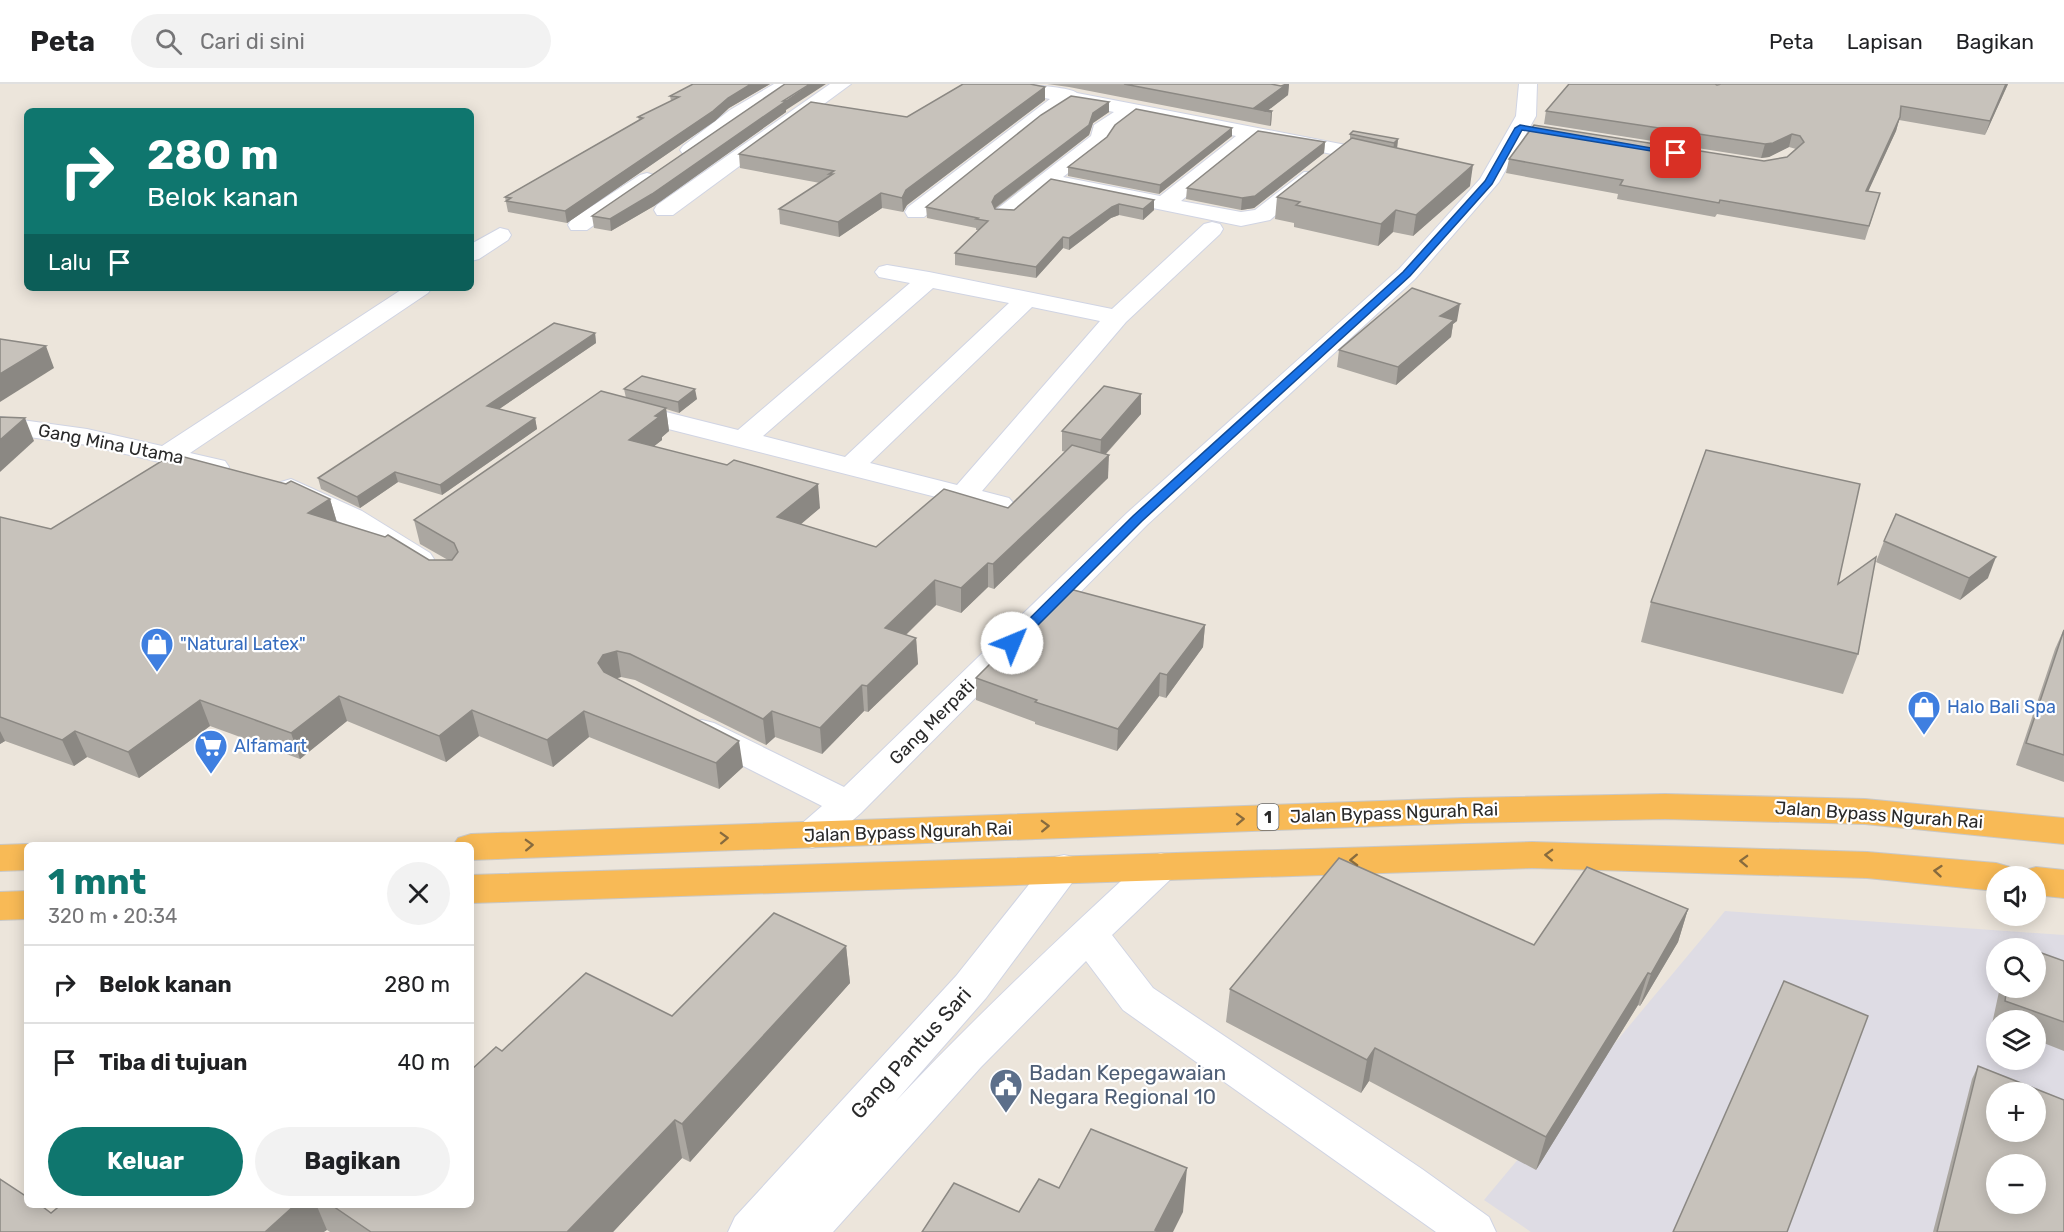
<!DOCTYPE html>
<html lang="id">
<meta charset="utf-8">
<style>
:root{--surface:#fff;--page:#f2f2f2;--text:#202124;--muted:#757577;--line:#e0e0e0;--accent:#0f766e}
body{margin:0;font-family:Rubik,sans-serif;background:var(--page);color:var(--text);height:100vh;display:flex;flex-direction:column;font-size:22px;white-space:nowrap}
*{box-sizing:border-box;margin:0}
p{font-size:20px;color:var(--muted)}
.icon{flex:none;width:33px;height:33px;fill:none;stroke:currentColor;stroke-width:2;stroke-linecap:round;stroke-linejoin:round}
.map{position:relative;flex:1;overflow:hidden}
.drawer{position:absolute;left:24px;top:758px;width:450px;height:366px;display:flex;flex-direction:column;background:var(--surface);border-radius:9px;box-shadow:0 3px 15px #0003}
.drawer>*{flex:none}
.hud{position:absolute;left:24px;top:24px;width:450px;height:183px;border-radius:9px;box-shadow:0 3px 15px #0003;background:#0f766e;color:#fff;overflow:hidden}
.buttons{position:absolute;left:1986px;top:782px;display:grid;gap:12px}
.buttons a{display:grid;place-items:center;width:60px;height:60px;border-radius:50%;background:var(--surface);box-shadow:0 3px 15px #0003;font-size:30px}
.pin{position:absolute;display:grid;place-items:center;width:51px;height:51px;color:#fff;margin:-26px;border-radius:12px;box-shadow:0 3px 9px #0006}
.me{position:absolute;width:66px;margin:-33px;rotate:45deg;stroke-linejoin:round;filter:drop-shadow(0 0 4px #0008)}
.turn{display:flex;align-items:center;gap:21px;height:126px;padding:0 24px;font-size:27px}
.turn .icon{width:78px;height:78px;stroke-width:2.5}
.turn b{display:block;font-size:42px;line-height:51px}
.then{display:flex;align-items:center;height:57px;padding:0 24px;background:#0003;gap:12px;font-size:22px}
.round{display:grid;place-items:center;flex:none;width:63px;height:63px;border-radius:32px;background:var(--page)}
.headline{display:flex;align-items:center;justify-content:space-between;height:102px;padding:0 24px}
h1{font-size:36px;font-weight:700;line-height:45px;color:var(--accent)}
.cta{display:flex;gap:12px;margin-top:auto;padding:12px 24px}
.cta a{flex:1;height:69px;border-radius:36px;background:var(--accent);color:#fff;font-size:24px;font-weight:700;line-height:69px;text-align:center}
.cta a+a{background:var(--page);color:var(--text)}
ul{padding:0;list-style:none}
li{display:flex;align-items:center;gap:18px;height:78px;padding:0 24px;border-top:2px solid var(--line)}
li div{flex:1}
li b{display:block;font-size:22px}
li em{font-style:normal}
header{display:flex;align-items:center;gap:36px;box-sizing:border-box;height:84px;padding:0 30px;background:var(--surface);border-bottom:2px solid var(--line)}
header strong{font-size:28px}
nav{display:flex;gap:33px;margin-inline-start:auto;font-size:21px}
.search{width:420px;height:54px;background:var(--page);display:flex;align-items:center;gap:15px;box-sizing:border-box;padding:0 21px;border-radius:33px;color:var(--muted);font-size:22px}
.map>svg:first-child{display:block}
.industrial{fill:#dedce4;fill-rule:evenodd}
.lines{fill:none;stroke-linecap:round;stroke-linejoin:round}
.minor-casing{stroke:#d0d4e3;stroke-width:2}
.trunk-casing{stroke:#c8c8c8;stroke-width:2}
.minor{fill:#fff;fill-rule:evenodd}
.trunk{fill:#f8ba56;fill-rule:evenodd}
.wall{fill:#aba7a1}
.shaded-wall{fill:#8b8883}
.building{fill:#c7c2bb;stroke:#8b8883;stroke-width:1.5;fill-rule:evenodd}
.oneway{stroke:#876b3e}
.route{fill:#1a73e8;stroke:#114b97;stroke-width:1.5}
.labels{text-anchor:middle;stroke-width:4.5;stroke-linejoin:round;paint-order:stroke}
.shield{fill:#fff;stroke:#6a6a6a;stroke-width:1.5}
.shield-label{font-size:16px;font-weight:bold;fill:#2a2a2a}
.street-label{font-size:18px;fill:#2a2a2a;stroke:#fff}
.shop-label{font-size:18px;fill:#366cbe;stroke:#fff;text-anchor:start}
.near-street-label{font-size:21px;fill:#2a2a2a;stroke:#fff}
.near-service-label{font-size:21px;fill:#4e5e75;stroke:#fff;text-anchor:start}
</style>
<header>
<strong>Peta</strong>
<div class="search"><svg class="icon" aria-label="search" viewBox="0 0 24 24"><circle cx="10" cy="10" r="6"/><path d="M15 15l6 6"/></svg>Cari di sini</div>
<nav><a>Peta</a><a>Lapisan</a><a>Bagikan</a></nav>
</header>
<div class="map">
<svg width="2064" height="1148" viewBox="0 0 2064 1148">
<rect width="100%" height="100%" fill="#ece5db"/>
<path class="industrial" d="M1725,827L2064,851V1148H1531L1484,1116ZM1996,864H2036V903H1996ZM1996,936H2036V975H1996ZM1996,1008H2036V1047H1996ZM1996,1080H2036V1119H1996Z"/>
<g class="lines">
<g class="minor-casing">
<g id="minor">
<path d="M774,0H796L744,34L697,70H683L680,66L683,62L730,26Z"/>
<path d="M830,0H851L673,131H657L654,126L657,121Z"/>
<path d="M991,0C1007,0 1067,1 1077,9L1382,68L1389,70L1392,74L1389,78L1382,80L1256,55L1181,117L1241,128L1255,126L1304,88H1318L1321,92L1270,136L1241,142L1050,103L1013,135H997L994,130L997,125L1091,52L1094,41L1114,28L1069,19L1040,39L924,133H908L905,128L908,123L1050,15L994,4ZM1134,32L1236,52L1160,112L1063,93L1105,60L1113,50L1111,47Z"/>
<path d="M1519,0H1537L1536,32L1499,98L1415,195L1147,441L861,729L825,760L812,764L799,760L793,751L799,742L822,722L690,655L685,647L690,639L702,636L714,639L844,703L1127,429L1399,185L1480,95L1516,32Z"/>
<path d="M647,89L654,91L657,95L654,99L587,146H571L568,141L571,136L640,91Z"/>
<path d="M1212,138L1220,140L1223,145L1220,150L1126,238L982,407L1009,414L1014,420L1009,426L999,429L617,332L613,326L617,320L626,318L738,346L910,199L879,193L875,188L879,183L887,181L929,188L1112,225L1204,140ZM933,204L1009,219L845,373L763,352ZM1032,223L1100,237L957,401L870,379Z"/>
<path d="M500,144L508,146L511,151L508,156L479,175L471,177V160Z"/>
<path d="M404,204H432L428,209L190,369L225,377L229,383L225,389L215,391L87,361L0,349V333L87,345L162,362Z"/>
<path d="M291,395L362,427L430,469L434,475L430,481L419,484L408,481L342,439L281,410L277,404L281,398Z"/>
<path d="M1161,769L1175,773L1180,782L1175,791L1112,851L1153,904L1422,1085L1489,1133L1496,1148H1436L1123,926L1086,877L981,983L833,1148H728L735,1133L956,892L1050,774L1064,771L1078,774L1083,784L986,914L895,1018C976,932 1061,852 1147,773Z"/>
</g>
</g>
<g class="trunk-casing">
<g id="trunk">
<path d="M1665,710L1865,715L2064,734V760L1865,740L1665,735L1464,739L471,776V760H454L458,754L471,750L1464,714Z"/>
<path d="M1532,758L1867,768L1996,779L2010,783L2015,792H1996V807L1867,794L1532,784L471,819V791Z"/>
<path d="M27,760H30H27V786L0,787V761Z"/>
<path d="M2036,783L2064,786V814L2036,811V792H2020L2022,787Z"/>
<path d="M27,807V835L0,836V808Z"/>
</g>
</g>
<use href="#minor" class="minor"/>
<use href="#trunk" class="trunk"/>
</g>
<g class="wall">
<path d="M693,0H770L729,24L715,37L567,139L508,128L505,113L639,36L638,33L671,17L670,12Z"/>
<path d="M1047,0H1271L1281,2L1285,0H1289L1288,11L1268,26L1272,27L1271,41L1270,42L1069,3Z"/>
<path d="M1721,0H2008L1985,51L1899,36L1896,47L1868,107L1880,109L1865,156L1717,130L1715,133L1617,115L1618,110L1506,89L1509,75L1764,77L1787,73L1796,65L1789,63L1769,73L1761,74L1544,40L1546,27Z"/>
<path d="M1045,3V16L907,121L903,128L882,124L839,153L780,140L779,125L820,99L740,84L739,70Z"/>
<path d="M1109,18V28L1093,39L1089,51L995,125L1014,126L1154,116V126L1143,136L1119,131L1111,134L1069,166L1063,164L1036,194L955,181V169L979,146H976V144L927,134L926,123Z"/>
<path d="M786,26V28L654,122L611,147L594,144L592,132Z"/>
<path d="M1232,44V52L1159,110L1068,92V83L1107,53Z"/>
<path d="M1350,50L1398,55L1397,64L1470,102L1413,152L1393,148L1378,162L1294,143V139L1275,135L1277,113L1350,56Z"/>
<path d="M1325,58L1324,69L1254,124L1241,126L1186,115L1187,104Z"/>
<path d="M1457,237L1453,240L1451,253L1396,301L1337,283L1339,266Z"/>
<path d="M595,249L596,259L499,325L535,334L537,345L442,411L398,398L360,424L321,405L318,394Z"/>
<path d="M624,305L697,315L679,329L666,325L669,347L662,353V356L654,362L820,424L800,440L876,463L1008,424L1066,368L1062,367V347L1141,310V330L1106,370L1108,394L994,505L988,503L961,529L936,521L906,551L916,554L918,580L868,628L864,627L822,670L775,653L766,661L635,596L621,593L616,594L743,683L719,705L589,653L553,683L479,652L446,678L347,637L300,675L210,642L139,694L87,673L74,682L5,657L0,660V433L51,445L330,415L337,438L429,476H448L420,460L414,436L626,314Z"/>
<path d="M1884,457L1988,494L1960,516L1876,478Z"/>
<path d="M1838,500L1858,570L1843,610L1641,558L1651,518Z"/>
<path d="M1205,541L1203,563L1166,614L1159,612L1117,667L1035,640V638L976,616V594Z"/>
<path d="M2064,545V698L2016,681L2055,565Z"/>
<path d="M1688,825L1678,858L1640,922L1638,921L1536,1086L1369,997L1361,1009L1226,938L1230,905L1534,861Z"/>
<path d="M846,862L850,899L690,1078L682,1074L613,1148H330L327,1146L51,1129L62,1120H471L502,967L672,932Z"/>
<path d="M2064,877V967L2036,956V936H1996V942L1992,940L2000,903H2036Z"/>
<path d="M1978,982L2064,1148H1933L1972,995Z"/>
</g>
<g class="shaded-wall">
<path d="M751,0H770L729,24L715,37L567,139L565,127L728,14Z"/>
<path d="M810,0H826L786,26V28L654,122L611,147L610,135Z"/>
<path d="M1287,0H1289L1288,11L1266,28L1254,24Z"/>
<path d="M2006,0H2008L1985,51L1990,37Z"/>
<path d="M1045,3V16L907,121L903,128L902,114L906,106Z"/>
<path d="M1109,18V28L1093,39L1089,51L996,123L992,129V118L995,112L1093,29Z"/>
<path d="M1272,27L1271,41L1270,42L1271,28Z"/>
<path d="M1900,33L1896,47L1862,121L1866,107Z"/>
<path d="M1232,44V52L1159,110L1160,101Z"/>
<path d="M1792,50L1789,63L1769,73L1761,74L1765,60Z"/>
<path d="M1398,55L1397,64L1393,68L1394,59Z"/>
<path d="M1325,58L1324,69L1254,124L1241,126L1242,114Z"/>
<path d="M1473,81L1470,102L1413,152L1416,131Z"/>
<path d="M881,109L882,124L839,153L838,138Z"/>
<path d="M1154,116V126L1143,136V125Z"/>
<path d="M1119,120V131L1111,134L1069,166V154L1112,123Z"/>
<path d="M1396,126L1393,148L1378,162L1381,140Z"/>
<path d="M1063,153V164L1036,194V183Z"/>
<path d="M1460,220L1457,237L1453,240L1451,253L1396,301L1398,283L1440,232Z"/>
<path d="M595,249L596,259L489,332L487,322Z"/>
<path d="M46,262L54,284L0,318V290Z"/>
<path d="M695,305L697,315L679,329L678,318Z"/>
<path d="M1141,310V330L1100,376L1101,356Z"/>
<path d="M666,324L669,347L662,353V356L633,379L629,356L655,332Z"/>
<path d="M25,334L34,357L0,388V356Z"/>
<path d="M535,334L537,345L442,411L440,401Z"/>
<path d="M1109,371L1108,394L994,505L993,480Z"/>
<path d="M395,388L398,398L360,424L357,413Z"/>
<path d="M818,400L820,424L780,458L777,433Z"/>
<path d="M330,415L337,439L308,429Z"/>
<path d="M1996,473L1988,494L1960,516L1969,494Z"/>
<path d="M988,479V503L961,529V504Z"/>
<path d="M935,496L936,521L887,569L885,544Z"/>
<path d="M1205,541L1203,563L1166,614L1167,591Z"/>
<path d="M916,554L918,580L868,628L867,602Z"/>
<path d="M617,567L621,593L608,597L598,579L603,571Z"/>
<path d="M1160,589L1159,612L1117,667L1118,645Z"/>
<path d="M862,601L864,627L822,670L820,644Z"/>
<path d="M339,612L347,637L300,675L291,649Z"/>
<path d="M200,616L210,642L139,694L128,668Z"/>
<path d="M472,626L479,652L446,678L439,652Z"/>
<path d="M584,627L589,653L553,683L547,656Z"/>
<path d="M772,627L775,653L766,661L763,635Z"/>
<path d="M0,647L5,657L0,660Z"/>
<path d="M75,647L87,673L74,682L62,656Z"/>
<path d="M739,657L743,683L719,705L716,679Z"/>
<path d="M1688,825L1678,858L1640,922L1651,890Z"/>
<path d="M846,862L850,899L690,1078L682,1040Z"/>
<path d="M1648,889L1638,921L1536,1086L1546,1053Z"/>
<path d="M1375,964L1369,997L1361,1009L1367,976Z"/>
<path d="M675,1036L682,1074L613,1148H567Z"/>
<path d="M1187,1084L1183,1128L1173,1148H1155V1146Z"/>
<path d="M296,1120H316L327,1146L324,1148H265Z"/>
</g>
<g class="building">
<path d="M693,0H751L728,14L713,27L565,127L506,117L511,114L505,113L643,34L638,33L679,13L670,12Z"/>
<path d="M785,0H810L783,17H786L652,110L610,135L592,132Z"/>
<path d="M963,0H1030L1045,3L906,106L902,114L881,109L838,138L779,125L833,90H829L834,87L739,70L811,18L907,33Z"/>
<path d="M1124,0H1271L1281,2L1287,0L1254,24L1272,27L1271,28Z"/>
<path d="M1569,0H1715L1717,1L1721,0H2006L1990,37L1901,22L1900,33L1866,107L1880,109L1869,142L1720,116L1719,119L1620,101L1623,96L1509,75L1534,41L1764,77L1787,73L1804,58L1800,52L1792,50L1773,59L1765,60L1546,27Z"/>
<path d="M1071,12L1109,18L1093,29L1089,41L995,112L992,118L995,125L1014,126L1051,95L1154,116L1143,125L1119,120L1112,123L1069,154L1063,153L1036,183L955,169L988,137L976,135L978,134L926,123L1041,31Z"/>
<path d="M1136,25L1232,44L1160,101L1068,83L1107,53L1115,41Z"/>
<path d="M1258,47L1325,58L1255,112L1242,114L1187,104Z"/>
<path d="M1353,47L1398,55L1394,59L1350,50Z"/>
<path d="M1352,54L1473,81L1416,131L1396,126L1381,140L1296,121L1300,118L1277,113Z"/>
<path d="M1412,204L1460,220L1440,232L1454,236L1398,283L1339,266Z"/>
<path d="M554,239L595,249L487,322L535,334L440,401L395,388L357,413L318,394Z"/>
<path d="M0,255L46,262L0,290Z"/>
<path d="M642,292L695,305L678,318L624,305Z"/>
<path d="M1104,302L1141,310L1101,356L1062,347Z"/>
<path d="M601,307L666,324L655,332L659,333L629,356L727,381L734,376L818,400L777,433L876,463L944,405L1008,424L1072,361L1109,371L993,480L988,479L961,504L935,496L885,544L916,554L867,602L862,601L820,644L772,627L763,635L630,570L617,567L603,571L598,579L604,588L739,657L716,679L584,627L547,656L472,626L439,652L339,612L291,649L200,616L128,668L75,647L62,656L0,633V433L51,445L173,370L286,400L291,397L330,415L308,429L385,453L388,451L429,476H452L458,468L454,459L414,436Z"/>
<path d="M0,333L25,334L0,356Z"/>
<path d="M1706,366L1860,400L1838,500L1876,473L1858,570L1651,518Z"/>
<path d="M1896,430L1996,473L1969,494L1884,457Z"/>
<path d="M1066,504L1205,541L1167,591L1160,589L1118,645L1035,618L1037,616L976,594Z"/>
<path d="M2064,546V671L2026,659Z"/>
<path d="M1339,774L1534,861L1587,783L1688,825L1651,890L1648,889L1546,1053L1375,964L1367,976L1230,905Z"/>
<path d="M774,829L846,862L682,1040L675,1036L567,1148H371L330,1120H471V986L496,963L502,967L586,889L672,932Z"/>
<path d="M2016,860L2026,864H2015Z"/>
<path d="M2036,867L2064,877V938L2005,917L2007,903H2036Z"/>
<path d="M1784,897L1868,932L1787,1148H1673Z"/>
<path d="M1978,982L2064,1016V1148H1937ZM1996,1008H2036V1047H1996ZM1996,1080H2036V1119H1996Z"/>
<path d="M1091,1045L1187,1084L1155,1146L1160,1148H922L954,1099L1019,1128L1039,1095L1059,1104Z"/>
<path d="M0,1095L27,1113V1120H39L51,1129L62,1120H296L265,1148H0Z"/>
</g>
<defs><path id="oneway-chevron" d="M-2-3.5L2.5 0L-2 3.5" fill="none" stroke-width="1.6" stroke-linecap="round" stroke-linejoin="round" transform="scale(1.5)"/></defs>
<g class="oneway">
<use href="#oneway-chevron" transform="translate(1240 735) rotate(-2)"/>
<use href="#oneway-chevron" transform="translate(1045 742) rotate(-2)"/>
<use href="#oneway-chevron" transform="translate(724 754) rotate(-2)"/>
<use href="#oneway-chevron" transform="translate(529 761) rotate(-2)"/>
<use href="#oneway-chevron" transform="translate(1549 771) rotate(-178)"/>
<use href="#oneway-chevron" transform="translate(1354 776) rotate(178)"/>
<use href="#oneway-chevron" transform="translate(1744 777) rotate(-178)"/>
<use href="#oneway-chevron" transform="translate(1938 787) rotate(-175)"/>
</g>
<path class="route" d="M1520,41L1680,69L1676,71L1522,46L1492,100L1410,192L1142,437L1017,562H1008V556L1133,432L1403,188L1485,97L1515,44Z"/>
<defs>
<g id="shop-pin" transform="scale(1.725)"><path d="M0 17L-7.5 6A9.5 9.5 0 1 1 7.5 6Z" fill="#3f7fe0" stroke="#fff"/><path d="M-5-2.5h2.3a2.7 3.5 0 0 1 5.4 0H5L5.5 6h-11ZM-1.5-2.5h3a1.5 2.3 0 0 0-3 0Z" fill="#fff"/></g>
<g id="supermarket-pin" transform="scale(1.725)"><path d="M0 17L-7.5 6A9.5 9.5 0 1 1 7.5 6Z" fill="#3f7fe0" stroke="#fff"/><path d="M-6-5.5h2.5l.6 2H6L4.5 2H-2.5L-4.4-4H-6ZM-1.5 3.2a1.3 1.3 0 1 0 .1 0ZM3 3.2a1.3 1.3 0 1 0 .1 0Z" fill="#fff"/></g>
<g id="civic-pin" transform="scale(1.725)"><path d="M0 17L-7.5 6A9.5 9.5 0 1 1 7.5 6Z" fill="#5c6f8a" stroke="#fff"/><path d="M-.6-6.5H3V-4.5H.6V-3L4-1V1h2V6H-6V1h2V-1L-.6-3ZM-1.2 2.5V6h2.4V2.5Z" fill="#fff"/></g>
</defs>
<g fill-rule="evenodd">
<use href="#shop-pin" x="157" y="560"/>
<use href="#shop-pin" x="1924" y="623"/>
<use href="#supermarket-pin" x="211" y="662"/>
<use href="#civic-pin" x="1006" y="1001"/>
</g>
<g class="labels">
<rect class="shield" x="1257.5" y="720" width="21" height="26" rx="4.5"/>
<g class="shield-label">
<text x="1268" y="739">1</text>
</g>
<g class="street-label">
<text transform="translate(111 360) rotate(11)" y="6">Gang Mina Utama</text>
<text transform="translate(932 638) rotate(-45)" y="6">Gang Merpati</text>
<text transform="translate(1394 729) rotate(-2)" y="6">Jalan Bypass Ngurah Rai</text>
<text transform="translate(1879 731) rotate(4)" y="6">Jalan Bypass Ngurah Rai</text>
<text transform="translate(908 748) rotate(-2)" y="6">Jalan Bypass Ngurah Rai</text>
</g>
<g class="shop-label">
<text x="180" y="566">"Natural Latex"</text>
<text x="1947" y="629">Halo Bali Spa</text>
<text x="234" y="668">Alfamart</text>
</g>
<g class="near-street-label">
<text transform="translate(911 969) rotate(-48)" y="7">Gang Pantus Sari</text>
</g>
<g class="near-service-label">
<text x="1029" y="996">Badan Kepegawaian<tspan x="1029" dy="24">Negara Regional 10</tspan></text>
</g>
</g>
</svg>
<div class="buttons">
<a><svg class="icon" aria-label="sound" viewBox="0 0 24 24"><path d="M4 9h4l5-4v14l-5-4H4zM17 9q2 3 0 6"/></svg></a>
<a><svg class="icon" aria-label="search" viewBox="0 0 24 24"><circle cx="10" cy="10" r="6"/><path d="M15 15l6 6"/></svg></a>
<a><svg class="icon" aria-label="layers" viewBox="0 0 24 24"><path d="M12 4l9 5-9 5-9-5zM3 14l9 5 9-5"/></svg></a>
<a>+</a>
<a>−</a>
</div>
<div class="pin" style="left:1676px;top:69px;background:#d93025"><svg class="icon" aria-label="arrive" viewBox="0 0 24 24"><path d="M6 21V4h12l-3 4 3 4H6"/></svg></div>
<svg class="me" style="left:1012px;top:559px" viewBox="-20 -20 40 40"><circle r="19" fill="#fff"/><path d="M0-13L10 11 0 6-10 11z" fill="#1a73e8"/></svg>
<div class="hud">
<div class="turn"><svg class="icon" aria-label="right" viewBox="0 0 24 24"><path d="M7 20v-9h11M14 6l5 5-5 5"/></svg><div><b>280 m</b>Belok kanan</div></div>
<div class="then">Lalu<svg class="icon" aria-label="arrive" viewBox="0 0 24 24"><path d="M6 21V4h12l-3 4 3 4H6"/></svg></div>
</div>
<section class="drawer">
<div class="headline"><div><h1>1 mnt</h1><p>320 m · 20:34</p></div><a class="round"><svg class="icon" aria-label="close" viewBox="0 0 24 24"><path d="M6 6l12 12M18 6L6 18"/></svg></a></div>
<ul>
<li><svg class="icon" aria-label="right" viewBox="0 0 24 24"><path d="M7 20v-9h11M14 6l5 5-5 5"/></svg><div><b>Belok kanan</b></div><em>280 m</em></li>
<li><svg class="icon" aria-label="arrive" viewBox="0 0 24 24"><path d="M6 21V4h12l-3 4 3 4H6"/></svg><div><b>Tiba di tujuan</b></div><em>40 m</em></li>
</ul>
<div class="cta"><a>Keluar</a><a>Bagikan</a></div>
</section>
</div>
